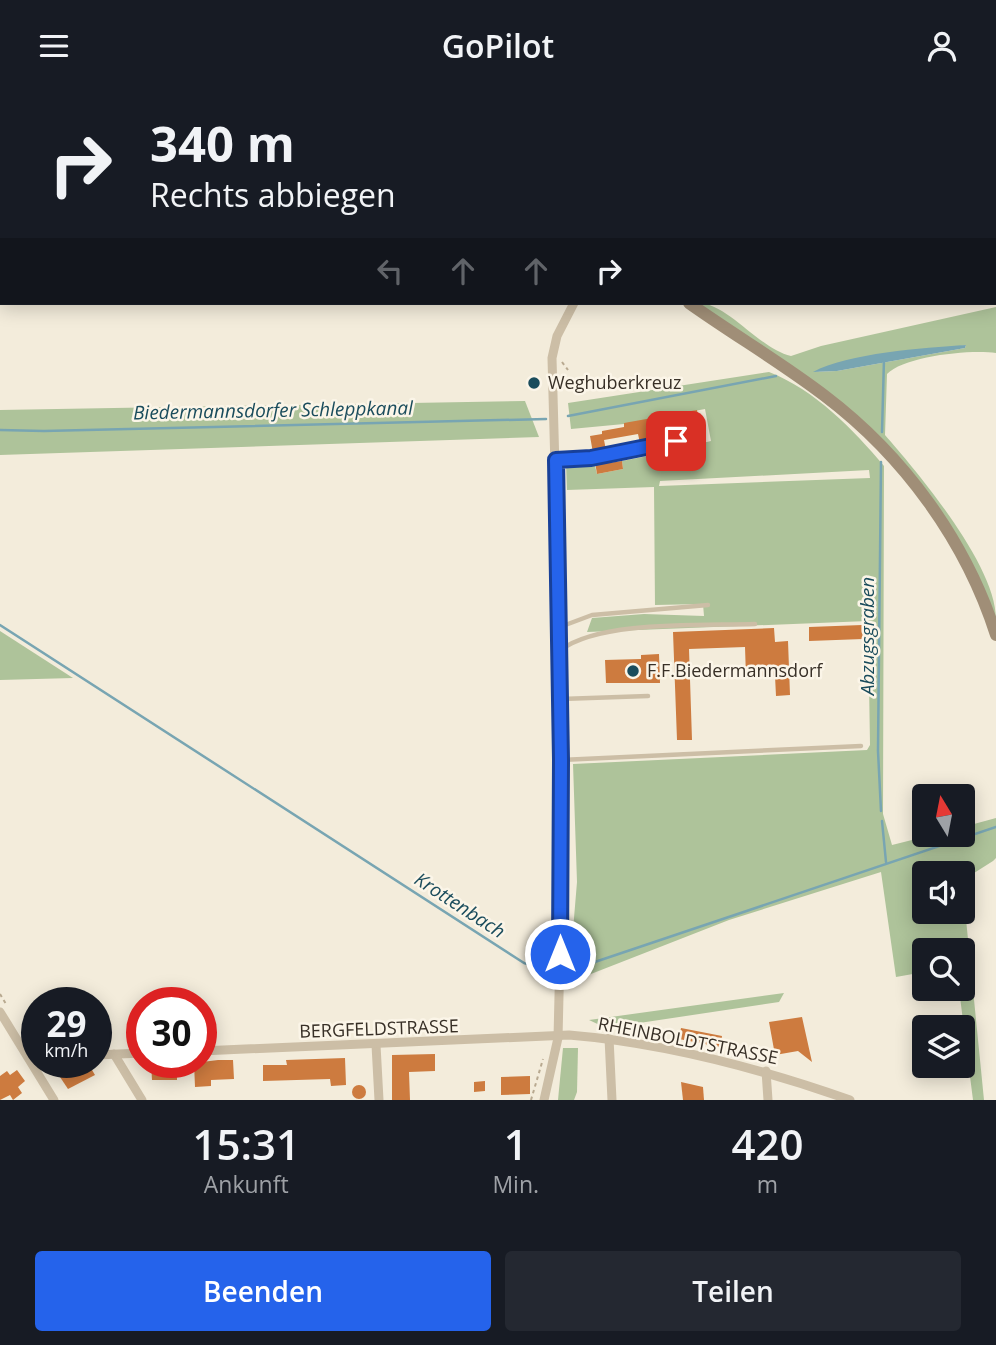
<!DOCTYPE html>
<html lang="de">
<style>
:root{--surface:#171b24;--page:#242831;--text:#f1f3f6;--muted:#9ea1a6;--accent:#2563eb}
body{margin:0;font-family:"Open Sans",sans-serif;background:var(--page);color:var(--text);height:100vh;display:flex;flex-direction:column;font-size:26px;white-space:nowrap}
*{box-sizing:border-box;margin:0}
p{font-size:23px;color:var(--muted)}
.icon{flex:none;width:38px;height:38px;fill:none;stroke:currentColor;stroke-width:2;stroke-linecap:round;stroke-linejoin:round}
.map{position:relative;height:1009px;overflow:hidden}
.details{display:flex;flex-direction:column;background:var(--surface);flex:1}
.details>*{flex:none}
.hud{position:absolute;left:0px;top:0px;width:998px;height:214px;box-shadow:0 4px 18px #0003;background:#171b24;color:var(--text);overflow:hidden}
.needle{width:46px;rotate:350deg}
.controls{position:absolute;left:912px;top:693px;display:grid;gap:14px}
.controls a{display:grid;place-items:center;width:63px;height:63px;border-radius:7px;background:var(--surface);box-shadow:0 4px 18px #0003;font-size:35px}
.speed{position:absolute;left:21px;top:896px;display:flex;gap:14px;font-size:35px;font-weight:700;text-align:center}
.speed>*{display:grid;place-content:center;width:91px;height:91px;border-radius:50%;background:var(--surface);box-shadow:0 4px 18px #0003;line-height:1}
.speed small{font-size:18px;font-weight:400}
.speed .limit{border:10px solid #d22;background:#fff;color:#111}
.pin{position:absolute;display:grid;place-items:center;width:60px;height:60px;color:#fff;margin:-30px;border-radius:14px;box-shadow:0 4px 10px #0006}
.me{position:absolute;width:77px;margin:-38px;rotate:0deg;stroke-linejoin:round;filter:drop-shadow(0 0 5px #0008)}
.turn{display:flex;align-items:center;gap:24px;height:147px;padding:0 35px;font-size:32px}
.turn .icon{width:91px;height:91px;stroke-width:2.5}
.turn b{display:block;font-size:49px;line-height:60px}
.lanes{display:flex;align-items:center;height:66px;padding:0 35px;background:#0003;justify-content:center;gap:35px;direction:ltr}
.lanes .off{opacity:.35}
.eta{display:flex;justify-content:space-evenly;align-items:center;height:119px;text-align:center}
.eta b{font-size:42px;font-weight:600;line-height:49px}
.action{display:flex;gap:14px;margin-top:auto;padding:14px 35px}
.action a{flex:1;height:80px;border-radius:7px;background:var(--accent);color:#fff;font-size:28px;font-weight:600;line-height:80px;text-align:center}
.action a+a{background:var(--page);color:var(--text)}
header{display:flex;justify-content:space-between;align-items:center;height:91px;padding:0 35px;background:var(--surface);font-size:32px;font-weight:600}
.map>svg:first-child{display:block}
.green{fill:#aec39a;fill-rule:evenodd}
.water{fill:#78a5b2}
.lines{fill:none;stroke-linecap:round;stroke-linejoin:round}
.stream{stroke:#78a5b2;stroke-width:2.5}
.building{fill:#cd7b3f}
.path{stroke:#b8a990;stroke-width:2;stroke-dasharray:3.5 3.5;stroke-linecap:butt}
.lane{stroke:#ccbea6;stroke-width:4.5}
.street{stroke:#ccbea6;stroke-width:9}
.secondary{stroke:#a08e77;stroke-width:12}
.route-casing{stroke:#184099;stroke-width:18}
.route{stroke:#2563eb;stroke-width:12}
.poi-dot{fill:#1a4c5c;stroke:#fbf5e8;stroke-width:2.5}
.labels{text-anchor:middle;stroke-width:5;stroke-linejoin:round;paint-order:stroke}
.poi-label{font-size:18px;fill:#383027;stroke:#fbf5e8;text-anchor:start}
.street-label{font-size:18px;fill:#383027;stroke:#fbf5e8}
.water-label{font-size:19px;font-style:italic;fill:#1a4c5c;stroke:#fbf5e8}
</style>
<header><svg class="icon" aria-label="menu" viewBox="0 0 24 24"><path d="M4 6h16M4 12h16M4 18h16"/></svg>GoPilot<svg class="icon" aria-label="person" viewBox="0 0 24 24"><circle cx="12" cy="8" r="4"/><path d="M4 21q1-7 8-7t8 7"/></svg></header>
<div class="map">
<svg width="996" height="1009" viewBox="0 0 996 1009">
<rect width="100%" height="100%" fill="#f3ecdb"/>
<g class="green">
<path d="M698,212C728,212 759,258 791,265L821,255L996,216V262C971,258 904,265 887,283L885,344C920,384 996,475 996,528L906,376ZM966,254L965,257L837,280L814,281Z"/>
<path d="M769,281C815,299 853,338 884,375L883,723L892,754L932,744H962L963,736L996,727V767L993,770L963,789L962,782H924V821H962L963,798L984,1009H973L959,898H962V859H924V881L896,886L881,781L729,829L573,890L572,851L577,791L573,673L867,659L870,654L868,530L587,541L592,527L644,523L704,525L703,513L655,514L654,396L567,399L566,373L594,371L597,383L623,378L622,370L648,365L651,374L662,371V375L696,369L694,354L711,350L705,318L624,333L571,338L568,312ZM869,379L870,387L659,395L660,390Z"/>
<path d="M525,310L539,346L0,364V319Z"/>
<path d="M0,540L73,587L0,589Z"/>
<path d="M784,902L779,911L606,937L589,929Z"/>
<path d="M563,957H578L577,1001L574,1009H558Z"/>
</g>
<path class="water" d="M966,254L965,257L837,280L813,281C848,262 923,257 966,254Z"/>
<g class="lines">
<g class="stream">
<path d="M568,325L776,285"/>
<path d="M0,339L44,340L546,328"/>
<path d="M882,341L884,268"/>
<path d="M881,371L878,660L881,720"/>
<path d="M0,534L524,872L547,879L574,878L996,736"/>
<path d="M882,730L886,771"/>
</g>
</g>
<g class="building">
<path d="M697,319L699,329L649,338L651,350L640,352L638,343L604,349L606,359L593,362L590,345L602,343V340L624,336V332Z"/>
<path d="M689,347L692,359L683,361L680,348Z"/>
<path d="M675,361L676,369L662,371L661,364Z"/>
<path d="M608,369V372L622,370L623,378L597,383L595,371Z"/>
<path d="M862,534L863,548L809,550V536Z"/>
<path d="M774,537L775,551L788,550L790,604L776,605L775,585L746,586L745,556L689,558L692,649H677L673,541Z"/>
<path d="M659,563L660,592H606L605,569L641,568V564Z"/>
<path d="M802,926L812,971L798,960L775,964L769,931Z"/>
<path d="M681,937L722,945L720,956L679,948Z"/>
<path d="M435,963V980L409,981L410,1009H392V964Z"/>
<path d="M345,967L346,994L331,995L330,988L263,990V974H287L286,969Z"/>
<path d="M218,969H233L234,988L211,989V995L195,996L194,972Z"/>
<path d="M151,971H177V989H152Z"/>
<path d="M79,974H89L95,984L68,998L60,986Z"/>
<path d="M17,979L25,990L18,996L22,1002L13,1009L10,1004L0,1009V985L7,980L10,984Z"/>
<path d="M530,985V1003L501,1004V986Z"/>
<path d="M485,990V1000L474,1001V991Z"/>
<path d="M681,991L703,996L704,1009H683Z"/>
<circle cx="359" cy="1001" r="7"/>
</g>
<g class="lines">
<g class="path">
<path d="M534,0L535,2"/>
<path d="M0,190H2"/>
<path d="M562,271L568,279"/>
<path d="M0,903L6,913"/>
<path d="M531,1009L543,968"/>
</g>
<g class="lane">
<path d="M556,369L591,367L675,350"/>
<path d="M560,536L592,524L708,514"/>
<path d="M561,559C600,529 705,535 755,533"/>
<path d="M561,608L648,605"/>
<path d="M561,669L861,655"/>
</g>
<g class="street">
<path d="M0,921L54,1009"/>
<path d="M609,947L612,1009"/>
<path d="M376,954L379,1009"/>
<path d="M201,960L569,944C665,952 759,977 850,1009"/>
<path d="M114,963L142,1009"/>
<path d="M96,964L142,962"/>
<path d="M766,980L768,1009"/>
<path d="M544,1009L558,947L560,863V560L552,267L557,245L574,212"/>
</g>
<g class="secondary">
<path d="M520,0L521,2"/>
<path d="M689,212C734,244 782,272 825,305C904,365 966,450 996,544"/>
</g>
</g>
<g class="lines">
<g class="route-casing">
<path id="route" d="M560,863L561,669L556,369L591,367L676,350"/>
</g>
<use href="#route" class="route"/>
</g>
<g class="poi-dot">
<circle cx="534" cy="292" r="7"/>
<circle cx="633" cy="580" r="7"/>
</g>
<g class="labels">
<g class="poi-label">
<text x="548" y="298">Weghuberkreuz</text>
<text x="647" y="586">F.F.Biedermannsdorf</text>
</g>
<g class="street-label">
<text transform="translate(379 938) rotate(-2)" y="6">BERGFELDSTRASSE</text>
<text transform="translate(688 950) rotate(11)" y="6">RHEINBOLDTSTRASSE</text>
</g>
<g class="water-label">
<text transform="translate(273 319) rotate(-1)" y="7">Biedermannsdorfer Schleppkanal</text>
<text transform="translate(867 545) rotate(-90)" y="7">Abzugsgraben</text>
<text transform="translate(460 814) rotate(33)" y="7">Krottenbach</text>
</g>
</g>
</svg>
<div class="controls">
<a><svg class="needle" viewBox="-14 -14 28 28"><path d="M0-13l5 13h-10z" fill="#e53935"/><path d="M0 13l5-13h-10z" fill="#9ea1a6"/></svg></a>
<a><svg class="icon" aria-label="sound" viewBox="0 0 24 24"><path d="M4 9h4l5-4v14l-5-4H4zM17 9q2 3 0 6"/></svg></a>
<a><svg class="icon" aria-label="search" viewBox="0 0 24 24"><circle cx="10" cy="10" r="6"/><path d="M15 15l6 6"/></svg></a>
<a><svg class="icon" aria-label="layers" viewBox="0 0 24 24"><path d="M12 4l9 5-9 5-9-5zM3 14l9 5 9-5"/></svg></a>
</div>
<div class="speed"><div>29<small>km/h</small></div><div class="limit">30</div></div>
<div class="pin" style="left:676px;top:350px;background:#d93025"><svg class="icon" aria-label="arrive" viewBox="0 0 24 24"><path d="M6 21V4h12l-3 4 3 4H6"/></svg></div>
<svg class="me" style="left:560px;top:863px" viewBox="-20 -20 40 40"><circle r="17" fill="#2563eb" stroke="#fff" stroke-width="3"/><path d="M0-11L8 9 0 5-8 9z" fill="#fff"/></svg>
<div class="hud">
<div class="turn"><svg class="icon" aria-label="right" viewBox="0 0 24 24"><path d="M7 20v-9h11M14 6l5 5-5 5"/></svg><div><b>340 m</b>Rechts abbiegen</div></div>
<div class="lanes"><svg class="icon off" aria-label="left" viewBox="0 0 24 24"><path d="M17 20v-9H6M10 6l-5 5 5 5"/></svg><svg class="icon off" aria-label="ahead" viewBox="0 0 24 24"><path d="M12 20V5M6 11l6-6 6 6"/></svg><svg class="icon off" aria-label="ahead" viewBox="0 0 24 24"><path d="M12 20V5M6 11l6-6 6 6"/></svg><svg class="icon" aria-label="right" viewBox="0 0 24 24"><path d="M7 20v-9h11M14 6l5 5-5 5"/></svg></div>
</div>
</div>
<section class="details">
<div class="eta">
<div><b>15:31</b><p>Ankunft</p></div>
<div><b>1</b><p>Min.</p></div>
<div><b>420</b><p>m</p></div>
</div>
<div class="action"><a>Beenden</a><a>Teilen</a></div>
</section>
